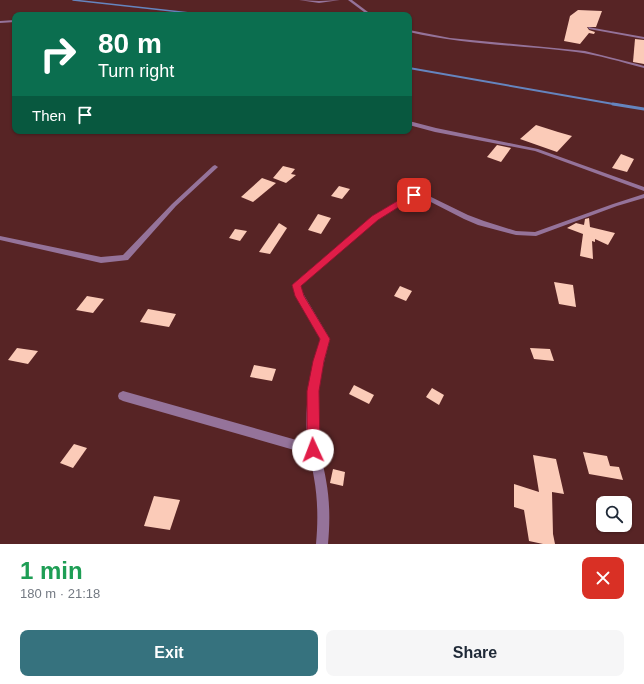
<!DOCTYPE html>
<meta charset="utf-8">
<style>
:root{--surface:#fff;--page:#f6f6f7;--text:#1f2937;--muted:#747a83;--accent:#36727e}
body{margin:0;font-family:Helvetica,sans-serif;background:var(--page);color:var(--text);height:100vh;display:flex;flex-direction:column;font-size:15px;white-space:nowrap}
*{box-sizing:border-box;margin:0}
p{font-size:13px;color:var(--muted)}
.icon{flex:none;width:22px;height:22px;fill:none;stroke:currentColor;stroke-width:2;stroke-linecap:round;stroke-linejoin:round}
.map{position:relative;height:544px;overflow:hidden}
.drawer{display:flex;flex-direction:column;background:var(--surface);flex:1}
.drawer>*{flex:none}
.hud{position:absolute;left:12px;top:12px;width:400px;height:122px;border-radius:8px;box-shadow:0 1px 3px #0004;background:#0b6e4f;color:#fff;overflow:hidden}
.buttons{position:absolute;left:596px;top:496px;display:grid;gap:8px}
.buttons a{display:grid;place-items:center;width:36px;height:36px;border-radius:8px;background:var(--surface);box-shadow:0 1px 3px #0004;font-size:20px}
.pin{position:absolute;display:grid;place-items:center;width:34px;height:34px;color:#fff;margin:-17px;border-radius:8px;box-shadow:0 2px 6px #0006}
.me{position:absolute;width:44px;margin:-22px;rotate:358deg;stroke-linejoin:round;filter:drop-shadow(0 0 3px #0008)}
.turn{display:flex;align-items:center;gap:14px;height:84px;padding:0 20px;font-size:18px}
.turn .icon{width:52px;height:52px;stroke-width:2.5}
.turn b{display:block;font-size:28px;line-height:34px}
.then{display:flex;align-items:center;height:38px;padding:0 20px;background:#0003;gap:8px;font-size:15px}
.round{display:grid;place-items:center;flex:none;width:42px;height:42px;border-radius:8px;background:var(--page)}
.headline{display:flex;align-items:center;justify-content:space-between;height:68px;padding:0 20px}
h1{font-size:24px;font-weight:700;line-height:30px;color:#1e9e55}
.button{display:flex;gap:8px;margin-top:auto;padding:8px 20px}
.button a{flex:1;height:46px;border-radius:8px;background:var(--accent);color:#fff;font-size:16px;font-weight:700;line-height:46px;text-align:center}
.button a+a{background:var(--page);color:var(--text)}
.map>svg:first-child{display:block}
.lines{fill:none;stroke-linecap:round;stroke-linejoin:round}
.stream-far2{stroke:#6585bf;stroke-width:1.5}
.stream-far1{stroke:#6585bf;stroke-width:2}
.stream{stroke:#6585bf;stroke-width:3}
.building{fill:#fbcbb8}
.minor{fill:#95739a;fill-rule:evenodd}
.tertiary{fill:#95739a;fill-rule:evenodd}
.route{fill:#e11d48;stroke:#92132f}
</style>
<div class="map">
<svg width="644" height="544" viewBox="0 0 644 544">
<rect width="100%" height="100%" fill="#572425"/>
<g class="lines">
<path class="stream-far2" d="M73,0L208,15"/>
<path class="stream-far1" d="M409,68L619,105"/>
<path class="stream" d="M613,104L644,109"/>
</g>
<g class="building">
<path d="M578,10L602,11L596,27H587L589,30L595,32L594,34L589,33L580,44L564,41L570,16Z"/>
<path d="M635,39L644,40V64L633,62Z"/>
<path d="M536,125L558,132L572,136L557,152L520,139Z"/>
<path d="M497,145L511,148L501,162L487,157Z"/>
<path d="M621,154L634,159L627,172L612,168Z"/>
<path d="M283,166L295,169L291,174L296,175L286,183L273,178Z"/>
<path d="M262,178L276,183L253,202L241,197Z"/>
<path d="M339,186L350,189L342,199L331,196Z"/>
<path d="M318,214L331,218L321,234L308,230Z"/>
<path d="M589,218L590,227L615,233L608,245L595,239V242L592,241L593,259L580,256L583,234L567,228L576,223L584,225L585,219Z"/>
<path d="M279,223L287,228L270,254L259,252Z"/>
<path d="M235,229L247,231L240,241L229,238Z"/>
<path d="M554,282L573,285L576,307L559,304Z"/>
<path d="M400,286L412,291L406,301L394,296Z"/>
<path d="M87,296L104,299L93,313L76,310Z"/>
<path d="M148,309L176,314L169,327L140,322Z"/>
<path d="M17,348L38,351L28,364L8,360Z"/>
<path d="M530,348L550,349L554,361L534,359Z"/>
<path d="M254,365L276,369L272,381L250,377Z"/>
<path d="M354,385L374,395L369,404L349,394Z"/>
<path d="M432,388L444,395L439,405L426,397Z"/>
<path d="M74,444L87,448L73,468L60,463Z"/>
<path d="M583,452L607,456L610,466L619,467L623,480L589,474Z"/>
<path d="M533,455L556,459L564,494L552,492L553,534L555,544H543L529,541L524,510L514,507V484L539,492Z"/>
<path d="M333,469L345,472L343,486L330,483Z"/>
<path d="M154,496L180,500L170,530L144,526Z"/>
</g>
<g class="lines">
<g class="minor">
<path d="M299,0L319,1L340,0L319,3Z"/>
<path d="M15,20V22L0,23V21Z"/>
<path d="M588,27L644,37V39L589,29Z"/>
<path d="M409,121L436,128L538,149L644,187V191L535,151L435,132L409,125Z"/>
<path d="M215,165L218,167L217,168L176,206L128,260L101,263L0,240V236L101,257L123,255L172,204L213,166Z"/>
<path d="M411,193L429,196L468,215L484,221L516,231L535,232L613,204L644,194V198L617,206L536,236L516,235L478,225L464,219L425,199L412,197L377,220L300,286L304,295L330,339C321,371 314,405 317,438C319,453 324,466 326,480C330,501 330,523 328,544H316C318,523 318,500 314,478C313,470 310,462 308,454L123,401L119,399L118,396L119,393L123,391L307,443C304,407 310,373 320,339L296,296L292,285L373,216Z"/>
</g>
<g class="tertiary">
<path d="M348,0H352L372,15H368Z"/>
<path d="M409,30L450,38L585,51L637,64L644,66V68C621,62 599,55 576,52C520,45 464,45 409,32Z"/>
</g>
</g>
<path class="route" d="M411,193L418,195L378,220L301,286L304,296L330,339L324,361L319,391L320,450L318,455L313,457L309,455L307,450V391L313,361L320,339L295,296L292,285L372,216Z"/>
</svg>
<div class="buttons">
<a><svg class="icon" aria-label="search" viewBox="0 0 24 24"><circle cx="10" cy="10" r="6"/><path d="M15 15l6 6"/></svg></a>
</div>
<div class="pin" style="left:414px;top:195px;background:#d93025"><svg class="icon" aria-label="arrive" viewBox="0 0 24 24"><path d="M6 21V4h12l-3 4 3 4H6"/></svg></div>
<svg class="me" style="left:313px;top:450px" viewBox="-20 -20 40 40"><circle r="19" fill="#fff"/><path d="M0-13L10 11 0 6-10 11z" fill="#e11d48"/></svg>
<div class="hud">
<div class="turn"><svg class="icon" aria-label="right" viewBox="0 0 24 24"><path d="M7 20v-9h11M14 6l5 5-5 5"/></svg><div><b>80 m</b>Turn right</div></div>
<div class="then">Then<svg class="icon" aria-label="arrive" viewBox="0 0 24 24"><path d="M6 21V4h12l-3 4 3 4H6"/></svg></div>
</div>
</div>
<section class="drawer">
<div class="headline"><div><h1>1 min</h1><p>180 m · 21:18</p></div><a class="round" style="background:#d93025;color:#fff"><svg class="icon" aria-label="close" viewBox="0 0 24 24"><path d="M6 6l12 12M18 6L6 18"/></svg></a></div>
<div class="button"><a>Exit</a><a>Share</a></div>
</section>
